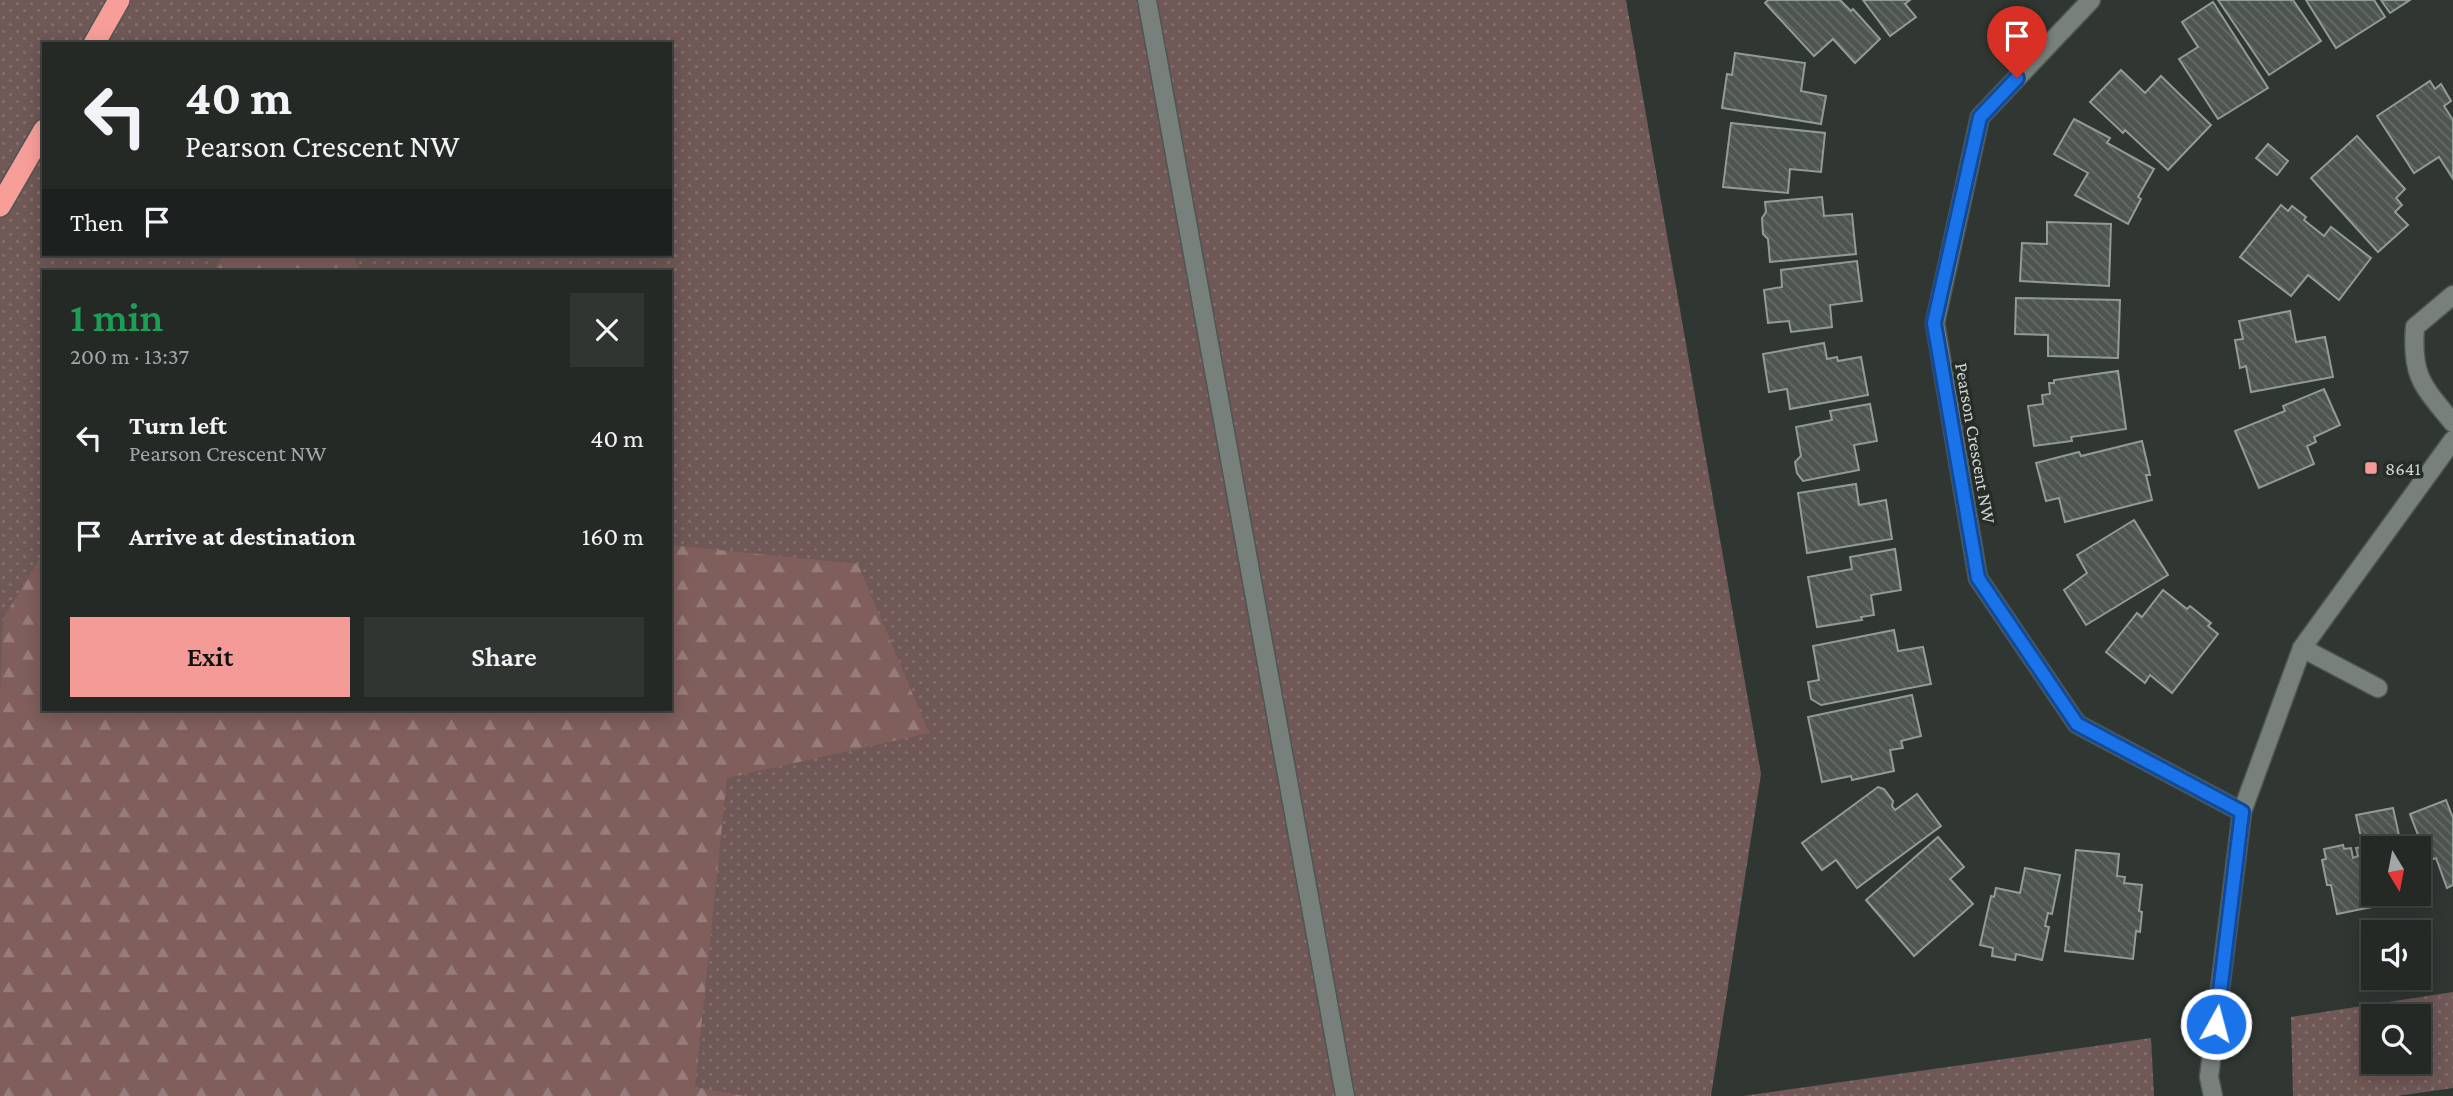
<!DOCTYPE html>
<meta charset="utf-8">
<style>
:root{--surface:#242926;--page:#303532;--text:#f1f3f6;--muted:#a3a6a7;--line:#414543;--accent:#f59b97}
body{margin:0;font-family:"Crimson Pro",serif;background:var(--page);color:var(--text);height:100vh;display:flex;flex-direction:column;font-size:26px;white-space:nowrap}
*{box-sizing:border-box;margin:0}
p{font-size:23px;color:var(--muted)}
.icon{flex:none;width:38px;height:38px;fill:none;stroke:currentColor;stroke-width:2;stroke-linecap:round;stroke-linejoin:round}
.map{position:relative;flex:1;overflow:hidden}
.side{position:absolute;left:42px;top:270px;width:630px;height:441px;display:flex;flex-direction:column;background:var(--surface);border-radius:0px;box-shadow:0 4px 18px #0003,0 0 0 2px var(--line)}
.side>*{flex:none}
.hud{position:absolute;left:42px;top:42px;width:630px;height:214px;border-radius:0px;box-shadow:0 4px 18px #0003,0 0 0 2px var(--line);background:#242926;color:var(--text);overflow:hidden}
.needle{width:46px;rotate:170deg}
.controls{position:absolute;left:2361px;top:836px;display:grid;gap:14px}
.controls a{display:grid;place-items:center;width:70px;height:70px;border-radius:0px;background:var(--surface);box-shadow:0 4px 18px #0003,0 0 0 2px var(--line);font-size:35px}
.pin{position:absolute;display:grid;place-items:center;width:60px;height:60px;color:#fff;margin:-72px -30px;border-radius:50% 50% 50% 0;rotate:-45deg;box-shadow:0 0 7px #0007}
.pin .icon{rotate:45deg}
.me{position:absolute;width:77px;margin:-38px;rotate:7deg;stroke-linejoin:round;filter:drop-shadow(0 0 5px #0008)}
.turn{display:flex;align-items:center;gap:24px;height:147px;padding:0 28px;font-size:32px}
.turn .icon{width:91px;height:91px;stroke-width:2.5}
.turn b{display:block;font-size:49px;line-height:60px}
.then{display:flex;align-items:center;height:66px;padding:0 28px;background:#0003;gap:14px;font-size:26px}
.round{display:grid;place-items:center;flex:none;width:74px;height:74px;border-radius:0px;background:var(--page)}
.headline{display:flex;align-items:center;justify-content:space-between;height:119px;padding:0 28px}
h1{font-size:42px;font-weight:600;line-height:52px;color:#1e9e55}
.action{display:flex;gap:14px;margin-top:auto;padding:14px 28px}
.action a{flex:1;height:80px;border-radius:0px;background:var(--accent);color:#111;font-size:28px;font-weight:600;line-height:80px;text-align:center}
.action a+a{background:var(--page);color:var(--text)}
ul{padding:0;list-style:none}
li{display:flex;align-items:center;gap:21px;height:98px;padding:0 28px}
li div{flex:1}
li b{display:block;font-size:26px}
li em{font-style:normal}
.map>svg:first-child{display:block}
.grass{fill:url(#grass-dots);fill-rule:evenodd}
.forest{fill:url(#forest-firs)}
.building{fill:url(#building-back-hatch);stroke:#939b97;stroke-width:2}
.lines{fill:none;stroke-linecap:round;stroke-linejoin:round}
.lane-casing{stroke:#4f5552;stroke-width:21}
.street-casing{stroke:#4f5552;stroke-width:21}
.secondary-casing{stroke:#4f5552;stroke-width:21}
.highway-casing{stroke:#4f5552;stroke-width:24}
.lane{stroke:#78807c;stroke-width:18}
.street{stroke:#78807c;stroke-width:18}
.secondary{stroke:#78807c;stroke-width:18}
.highway{stroke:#f89e99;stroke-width:21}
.route-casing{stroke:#114b97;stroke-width:18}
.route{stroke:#1a73e8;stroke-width:12}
.poi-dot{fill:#f59b97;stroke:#262d29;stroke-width:2.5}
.labels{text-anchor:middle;stroke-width:7;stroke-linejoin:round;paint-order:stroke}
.street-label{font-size:19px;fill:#d0d5d2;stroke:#262d29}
.poi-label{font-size:19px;fill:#d0d5d2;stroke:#262d29;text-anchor:start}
</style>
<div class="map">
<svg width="2453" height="1096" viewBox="0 0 2453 1096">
<defs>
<pattern id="grass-dots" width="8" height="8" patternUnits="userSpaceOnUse" patternTransform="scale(1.75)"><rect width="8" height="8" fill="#6f5856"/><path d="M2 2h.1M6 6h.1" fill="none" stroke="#826f6d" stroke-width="1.8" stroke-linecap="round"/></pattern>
<pattern id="forest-firs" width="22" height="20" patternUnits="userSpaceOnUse" patternTransform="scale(1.75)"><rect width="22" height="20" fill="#7f5e5c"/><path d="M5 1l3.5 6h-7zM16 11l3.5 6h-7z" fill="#967c7a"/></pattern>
<pattern id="building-back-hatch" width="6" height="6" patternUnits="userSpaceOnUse" patternTransform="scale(1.75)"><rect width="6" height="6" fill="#4e5551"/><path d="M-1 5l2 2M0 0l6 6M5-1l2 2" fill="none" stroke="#666d69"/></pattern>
</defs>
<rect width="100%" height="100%" fill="#303733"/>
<g class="grass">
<path d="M0,0H1626L1761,774L1711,1096H0ZM44,44H670V254H44ZM44,271H670V709H44Z"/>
<path d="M2453,992V1088L2397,1096H2293L2291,1017ZM2373,1017H2418V1062H2373Z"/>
<path d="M2151,1038L2154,1096H1743Z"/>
</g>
<g class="forest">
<path d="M224,254H351L361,271H213Z"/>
<path d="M670,545L858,564L929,733L727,778L695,1087L744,1096H0V696L3,619L44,551V709H670Z"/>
</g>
<g class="building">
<path d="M1768,0H1840L1851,11L1853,9L1880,39L1855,63L1833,39L1814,56L1765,3Z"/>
<path d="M1863,0H1910L1905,4L1916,17L1890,36Z"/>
<path d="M2218,0H2293L2321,41L2269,75Z"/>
<path d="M2306,0H2374L2385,17L2336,48Z"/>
<path d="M2381,0H2410L2390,13Z"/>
<path d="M2213,2L2268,88L2218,119L2179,59L2198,47L2182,22Z"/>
<path d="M1735,53L1805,63L1801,91L1826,96L1821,124L1722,108L1727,74L1732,75Z"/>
<path d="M2121,70L2145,93L2161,76L2211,125L2168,170L2125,130L2123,133L2090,102Z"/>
<path d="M2430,81L2435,89L2441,84L2451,101L2444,106L2453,120V179L2439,157L2414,173L2377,116Z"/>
<path d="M2074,119L2110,138L2107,143L2154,169L2138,197L2141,199L2128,224L2075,195L2088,173L2054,154Z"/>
<path d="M1731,123L1825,133L1821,172L1790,169L1788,193L1723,187Z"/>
<path d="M2357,136L2405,189L2396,198L2402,205L2395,212L2408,225L2378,252L2311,178Z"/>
<path d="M2268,144L2288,161L2277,175L2256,158Z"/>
<path d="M1822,197L1824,216L1852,214L1856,254L1770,262L1768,239L1763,234L1762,218L1766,212L1765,202Z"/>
<path d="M2281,205L2288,211L2292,206L2306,217L2304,220L2324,236L2331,227L2371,258L2339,300L2308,275L2291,296L2240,257Z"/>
<path d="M2047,222L2111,224L2109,286L2020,281L2022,243L2047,244Z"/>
<path d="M1857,261L1862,301L1830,305L1832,327L1791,332L1789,321L1768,323L1764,290L1782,287L1781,270Z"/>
<path d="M2016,298L2120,300L2118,358L2048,356V335L2015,334Z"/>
<path d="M2290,311L2296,342L2325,337L2333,377L2251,392L2246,366L2240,368L2235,340L2243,339L2239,321Z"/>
<path d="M1824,343L1827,359L1837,357L1838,361L1861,357L1868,395L1790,409L1787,389L1769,392L1763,354Z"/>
<path d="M2118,371L2126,429L2071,437L2072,441L2034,446L2028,406L2043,404L2042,395L2050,394L2049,383H2054V380Z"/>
<path d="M2324,389L2340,425L2314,437L2316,442L2307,446L2314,464L2259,488L2235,431L2285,411L2283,406Z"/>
<path d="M1870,404L1877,441L1854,445L1859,470L1803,481L1797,473L1795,462L1801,456L1796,427L1832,420L1830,411Z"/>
<path d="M2142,441L2150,475H2146L2152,500L2065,522L2059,498L2046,501L2036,463L2079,452L2081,456Z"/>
<path d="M1856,484L1859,505L1886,500L1892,539L1807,553L1798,493Z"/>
<path d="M2134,520L2168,575L2086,625L2064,590L2087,573L2077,555Z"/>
<path d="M1895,549L1901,590L1871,595L1874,615L1861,617L1862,620L1817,627L1808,577L1852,569L1850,557Z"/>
<path d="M2163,590L2187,609L2190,606L2211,623L2208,626L2218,634L2172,693L2150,675L2145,683L2106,652L2137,613L2142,617Z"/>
<path d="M1894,630L1898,651L1923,647L1931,684L1821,705L1811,699L1808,682L1819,680L1813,646Z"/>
<path d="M1912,695L1921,736L1901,741L1903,748L1890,750L1894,771L1852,780L1851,776L1822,782L1808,717Z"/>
<path d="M1878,787L1884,789L1893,801L1892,806L1895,810L1917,794L1941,826L1857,888L1836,860L1822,870L1802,843Z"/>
<path d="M2446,800L2453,818V885L2447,888L2436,858L2428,861L2410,814Z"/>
<path d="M2393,808L2402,849H2373V894H2411L2412,899L2337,914L2331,885H2327L2322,860L2326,859L2324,849L2343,845L2344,849L2351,848L2353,858L2358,856L2356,848L2363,847L2356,815Z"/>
<path d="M1938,837L1964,867L1950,879L1973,904L1914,956L1866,900Z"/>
<path d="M2076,850L2119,854L2117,876L2125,877L2124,883L2142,885L2139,911L2142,912L2140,932L2136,931L2133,959L2065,951Z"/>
<path d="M2025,868L2060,875L2052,914L2048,913L2045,926L2049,927L2042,960L2016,954L2015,960L1992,956L1993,948L1980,945L1991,896L1994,897L1996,888L2020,893Z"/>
</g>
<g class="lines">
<g class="lane-casing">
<path id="lane" d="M1147,0L1345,1096"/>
</g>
<g class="street-casing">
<g id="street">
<path d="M2091,0L1980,117L1935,323L1978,578L2077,724L2242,812"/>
<path d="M2453,295L2415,327C2411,377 2423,386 2453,423"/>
<path d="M2302,648L2378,688"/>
</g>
</g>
<g class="secondary-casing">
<path id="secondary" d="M2213,1096L2209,1077L2242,812L2302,648L2453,440"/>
</g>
<g class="highway-casing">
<g id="highway">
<path d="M94,44L119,0"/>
<path d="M0,206L44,130"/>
</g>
</g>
<use href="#lane" class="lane"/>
<use href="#street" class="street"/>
<use href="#secondary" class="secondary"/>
<use href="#highway" class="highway"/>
</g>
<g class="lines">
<g class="route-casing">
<path id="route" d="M2017,78L1980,117L1934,323L1978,578L2077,724L2242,812L2216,1024"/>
</g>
<use href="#route" class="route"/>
</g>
<rect class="poi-dot" x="2364" y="461" width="14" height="14" rx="3.5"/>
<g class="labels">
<g class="street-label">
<text transform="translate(1976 443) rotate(80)" y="7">Pearson Crescent NW</text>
</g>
<g class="poi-label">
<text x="2385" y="475">8641</text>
</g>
</g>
</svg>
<div class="controls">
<a><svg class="needle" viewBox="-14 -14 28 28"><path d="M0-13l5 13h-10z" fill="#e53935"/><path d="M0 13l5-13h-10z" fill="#a3a6a7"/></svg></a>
<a><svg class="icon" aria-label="sound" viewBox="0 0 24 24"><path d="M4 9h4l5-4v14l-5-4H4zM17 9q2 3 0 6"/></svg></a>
<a><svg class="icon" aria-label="search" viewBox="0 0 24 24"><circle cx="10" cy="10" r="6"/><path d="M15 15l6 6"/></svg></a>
</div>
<div class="pin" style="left:2017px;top:78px;background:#d93025"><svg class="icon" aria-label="arrive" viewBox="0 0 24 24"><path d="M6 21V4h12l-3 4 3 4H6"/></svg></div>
<svg class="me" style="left:2216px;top:1024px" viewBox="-20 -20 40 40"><circle r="17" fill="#1a73e8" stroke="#fff" stroke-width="3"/><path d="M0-11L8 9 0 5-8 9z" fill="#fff"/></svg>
<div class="hud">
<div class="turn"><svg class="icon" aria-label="left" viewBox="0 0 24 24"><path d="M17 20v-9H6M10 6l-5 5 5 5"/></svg><div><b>40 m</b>Pearson Crescent NW</div></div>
<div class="then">Then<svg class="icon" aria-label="arrive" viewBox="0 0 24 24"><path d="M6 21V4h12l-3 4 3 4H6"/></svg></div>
</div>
<section class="side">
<div class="headline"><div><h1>1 min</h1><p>200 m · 13:37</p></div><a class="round"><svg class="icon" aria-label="close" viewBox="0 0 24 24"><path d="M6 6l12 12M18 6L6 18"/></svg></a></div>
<ul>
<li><svg class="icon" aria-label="left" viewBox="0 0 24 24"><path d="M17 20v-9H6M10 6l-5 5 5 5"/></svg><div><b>Turn left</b><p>Pearson Crescent NW</p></div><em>40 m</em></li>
<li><svg class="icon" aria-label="arrive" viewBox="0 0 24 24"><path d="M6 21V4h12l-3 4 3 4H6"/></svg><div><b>Arrive at destination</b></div><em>160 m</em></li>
</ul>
<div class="action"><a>Exit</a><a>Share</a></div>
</section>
</div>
